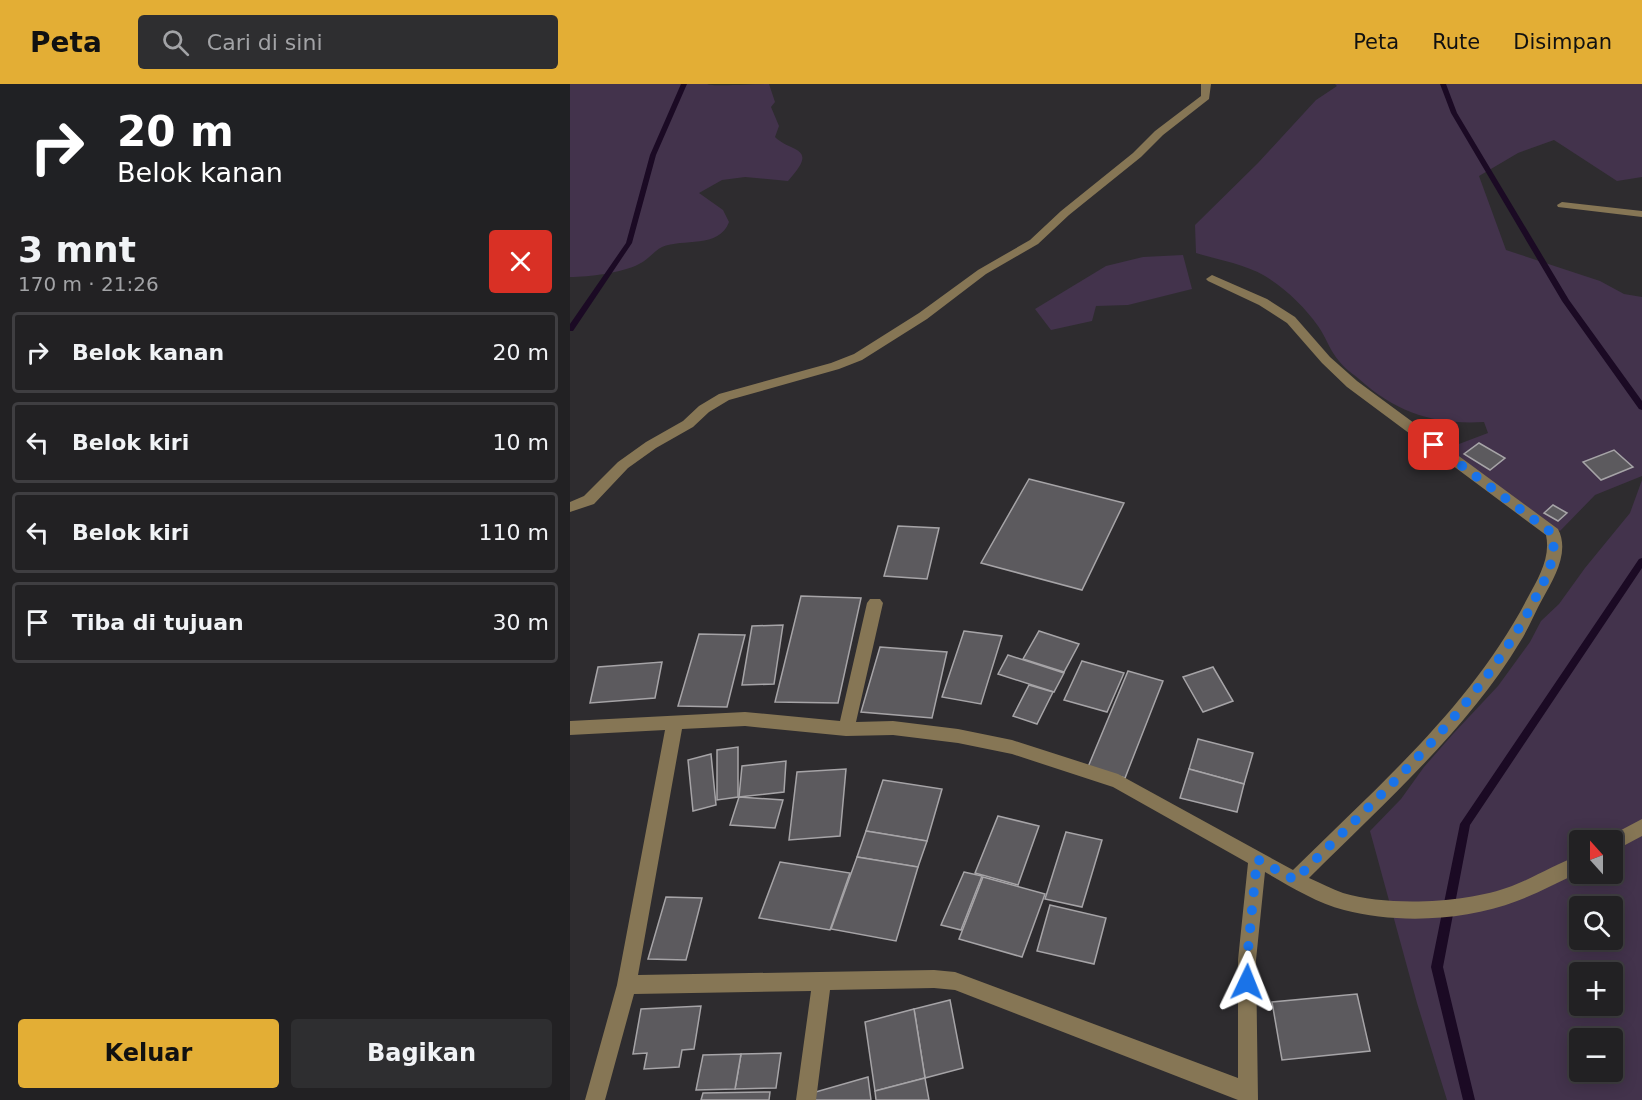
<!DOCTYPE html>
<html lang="id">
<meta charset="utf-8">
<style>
:root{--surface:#222123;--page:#2e2e30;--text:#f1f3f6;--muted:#a2a3a6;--line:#3f3e41;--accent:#e3ae35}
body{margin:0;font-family:"DejaVu Sans",sans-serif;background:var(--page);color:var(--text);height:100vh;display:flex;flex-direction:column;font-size:22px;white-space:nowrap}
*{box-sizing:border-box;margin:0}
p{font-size:20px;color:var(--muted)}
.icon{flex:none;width:33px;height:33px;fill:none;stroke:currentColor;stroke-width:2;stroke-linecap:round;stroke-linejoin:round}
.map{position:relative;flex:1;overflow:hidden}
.sheet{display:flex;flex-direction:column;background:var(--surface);width:570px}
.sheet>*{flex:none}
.banner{background:#202124;color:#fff;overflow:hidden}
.needle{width:39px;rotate:339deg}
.tools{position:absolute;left:999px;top:746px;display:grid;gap:12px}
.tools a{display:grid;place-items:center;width:54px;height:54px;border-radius:6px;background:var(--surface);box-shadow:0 3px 15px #0003,0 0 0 2px var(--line);font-size:30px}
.pin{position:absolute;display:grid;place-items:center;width:51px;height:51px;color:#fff;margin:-26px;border-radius:12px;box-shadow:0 3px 9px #0006}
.me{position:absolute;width:66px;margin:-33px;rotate:2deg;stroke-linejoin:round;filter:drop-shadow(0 0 4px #0008)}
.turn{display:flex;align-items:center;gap:21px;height:126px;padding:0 18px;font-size:27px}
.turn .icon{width:78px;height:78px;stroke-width:2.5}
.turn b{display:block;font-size:42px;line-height:51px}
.round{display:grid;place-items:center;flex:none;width:63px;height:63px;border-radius:6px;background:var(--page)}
.overview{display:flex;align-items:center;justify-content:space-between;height:102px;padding:0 18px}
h1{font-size:36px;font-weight:700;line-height:45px}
.button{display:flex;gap:12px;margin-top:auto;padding:12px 18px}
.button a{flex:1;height:69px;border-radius:6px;background:var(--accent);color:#111;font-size:24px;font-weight:700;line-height:69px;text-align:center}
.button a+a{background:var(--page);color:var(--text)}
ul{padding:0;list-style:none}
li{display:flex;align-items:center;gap:18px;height:81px;margin:0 12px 9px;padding:0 6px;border:3px solid var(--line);border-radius:6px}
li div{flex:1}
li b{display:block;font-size:22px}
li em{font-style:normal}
header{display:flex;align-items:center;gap:36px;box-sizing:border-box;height:84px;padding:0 30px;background:var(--accent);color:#111}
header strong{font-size:28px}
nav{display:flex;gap:33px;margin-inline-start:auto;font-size:21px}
.search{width:420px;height:54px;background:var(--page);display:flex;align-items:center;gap:15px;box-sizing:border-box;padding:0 21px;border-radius:6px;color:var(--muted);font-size:22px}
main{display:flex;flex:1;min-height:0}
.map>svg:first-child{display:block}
.green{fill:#43334c;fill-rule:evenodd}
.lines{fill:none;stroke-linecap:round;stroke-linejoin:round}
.stream{fill:#1b0a24;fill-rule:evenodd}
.building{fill:#5c5a5e;stroke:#a6a4a7;stroke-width:1.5}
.minor{fill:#867655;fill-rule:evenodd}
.route{stroke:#1a73e8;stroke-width:10;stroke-dasharray:0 18}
</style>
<header>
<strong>Peta</strong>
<div class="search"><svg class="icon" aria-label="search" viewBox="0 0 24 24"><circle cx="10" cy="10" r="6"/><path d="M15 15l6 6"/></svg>Cari di sini</div>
<nav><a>Peta</a><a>Rute</a><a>Disimpan</a></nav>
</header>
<main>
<section class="sheet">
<div class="banner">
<div class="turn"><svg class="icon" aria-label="right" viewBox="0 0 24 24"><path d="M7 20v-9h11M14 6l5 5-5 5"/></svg><div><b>20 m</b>Belok kanan</div></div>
</div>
<div class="overview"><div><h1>3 mnt</h1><p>170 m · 21:26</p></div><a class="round" style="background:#d93025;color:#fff"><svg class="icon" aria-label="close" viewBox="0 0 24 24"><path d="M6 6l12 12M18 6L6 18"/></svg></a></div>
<ul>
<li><svg class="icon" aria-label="right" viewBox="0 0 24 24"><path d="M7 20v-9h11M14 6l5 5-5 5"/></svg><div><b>Belok kanan</b></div><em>20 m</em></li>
<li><svg class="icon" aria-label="left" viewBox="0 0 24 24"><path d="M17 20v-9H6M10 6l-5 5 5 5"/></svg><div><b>Belok kiri</b></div><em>10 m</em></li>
<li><svg class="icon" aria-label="left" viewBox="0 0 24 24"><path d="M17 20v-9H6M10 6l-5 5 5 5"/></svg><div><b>Belok kiri</b></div><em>110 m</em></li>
<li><svg class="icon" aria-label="arrive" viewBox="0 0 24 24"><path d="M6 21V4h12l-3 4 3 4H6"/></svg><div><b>Tiba di tujuan</b></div><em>30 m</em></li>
</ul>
<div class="button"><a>Keluar</a><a>Bagikan</a></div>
</section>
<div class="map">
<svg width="1072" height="1016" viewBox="0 0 1072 1016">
<rect width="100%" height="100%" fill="#2e2c2f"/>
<g class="green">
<path d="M0,0H137C142,3 187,0 199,0L205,18L201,23L209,42L205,53C221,69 250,62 218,97L175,93L152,96L129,109L153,126L159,138C149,165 113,154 92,163C84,167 78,176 69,180C52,189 19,193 0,193Z"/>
<path d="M765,0H1072V93L1047,97L984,56L948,69L909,92L936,166L1030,197L1054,210L1072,213V392L1025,411L990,447L881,372V363L918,349L914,338C865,341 827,329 789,295C783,290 774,284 769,277C760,267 756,253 748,242C735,223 715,204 695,192C675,180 648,176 626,169L625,141L688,79L746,16L767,2Z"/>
<path d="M613,171L622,205L558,221L526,222L522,237L481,246L465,225L536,182L573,173Z"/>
<path d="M1072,396V1016H877L847,919L800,747L831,715L854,683L883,650L928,602L960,558L971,537L989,520L1015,484L1060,429ZM1010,756H1042V789H1010ZM1010,822H1042V855H1010ZM1010,888H1042V921H1010ZM1010,954H1042V987H1010Z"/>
</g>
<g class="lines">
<g class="stream">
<path d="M111,0H117L86,71L62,159L3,247H0V240L56,159L80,71Z"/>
<path d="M870,0H876L887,29L999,216L1072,317V326L1069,325L992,217L881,29Z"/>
<path d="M1072,474V484L900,741L873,883L905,1016H893L861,883L890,740L1069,475Z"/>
</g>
</g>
<g class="building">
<path d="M909,359L935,374L920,386L894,370Z"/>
<path d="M1044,366L1063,383L1031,396L1013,378Z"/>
<path d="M459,395L554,419L512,506L411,479Z"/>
<path d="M983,421L997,429L988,437L974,429Z"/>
<path d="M328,442L369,444L357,495L314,492Z"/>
<path d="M231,512L291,514L268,619L205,618Z"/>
<path d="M213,541L204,600L172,601L182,542Z"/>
<path d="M394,547L432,552L411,620L372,613Z"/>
<path d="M469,547L509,560L494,588L453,575Z"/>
<path d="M129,550L175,551L157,623L108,622Z"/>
<path d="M310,563L377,568L362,634L291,628Z"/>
<path d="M438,571L494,589L484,608L428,590Z"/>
<path d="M512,577L554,589L537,628L494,616Z"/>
<path d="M92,578L85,614L20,619L28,583Z"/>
<path d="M643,583L663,617L633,628L613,593Z"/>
<path d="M558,587L593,597L555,694L518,683Z"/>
<path d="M459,601L483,608L467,640L443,632Z"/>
<path d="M628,655L683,669L674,700L619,685Z"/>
<path d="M168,663V713L147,716V666Z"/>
<path d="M141,670L146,721L123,727L118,676Z"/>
<path d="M216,677L214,708L169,713L172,682Z"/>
<path d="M276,685L270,752L219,756L227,688Z"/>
<path d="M619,685L674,700L667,728L610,714Z"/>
<path d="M313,696L372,705L357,757L296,747Z"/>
<path d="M169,713L213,716L205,744L160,741Z"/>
<path d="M428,732L469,742L448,801L405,789Z"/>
<path d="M296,747L357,757L348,783L287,773Z"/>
<path d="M496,748L532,756L512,823L475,815Z"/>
<path d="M287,773L348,783L326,857L261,845Z"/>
<path d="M210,778L280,789L260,846L189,834Z"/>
<path d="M394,788L412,792L391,846L371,841Z"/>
<path d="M413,793L475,810L452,873L389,855Z"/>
<path d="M96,813L132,814L116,876L78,875Z"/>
<path d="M480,821L536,834L524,880L467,867Z"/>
<path d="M787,910L800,967L712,976L702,918Z"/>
<path d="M380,916L393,984L355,994L344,925Z"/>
<path d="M131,922L124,965L112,966L109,983L74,985L77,969L63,970L71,925Z"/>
<path d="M344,925L355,994L305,1007L295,938Z"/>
<path d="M211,969L206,1004L165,1005L171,970Z"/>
<path d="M171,970L165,1005L126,1006L133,971Z"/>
<path d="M298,993L301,1016H243L242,1009Z"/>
<path d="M355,994L359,1016H306L305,1007Z"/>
<path d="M200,1008L199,1016H131L133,1009Z"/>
</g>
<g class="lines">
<g class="minor">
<path d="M631,0H641L639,15L593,51L571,73L499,131L468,160L416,190L357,235L292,276L269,285L159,316L139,328L123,343L86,364L58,384L24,420L0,428V418L14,412L48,378L76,358L113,337L129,322L149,310L261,279L284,270L349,229L408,186L460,156L491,127L563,69L585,47L631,12Z"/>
<path d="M992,118L1072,127V133L988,123L987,121Z"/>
<path d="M642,191L697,215L725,233L760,273L787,297L988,445C1000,468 984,494 973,514C965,528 959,544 950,558C898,645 811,722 739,794C751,799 762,805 773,809C820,823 897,819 942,802C965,793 986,780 1010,771V788C989,798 968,809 947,817C894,837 828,840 774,826C747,819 719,802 695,788L686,876L688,1016H668L385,906L364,904L260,906L246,1016H226L241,907L64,910L35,1016H15L47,901L95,646L0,651V637L175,628L270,637L297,519L300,515H310L313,519L286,638L323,637L388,645L442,656L548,690L723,786C808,702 901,622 957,515C968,495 981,474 976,451L777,303L752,279L717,239L689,221L638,197L636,195ZM175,642L276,652L323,651L388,659L442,670L543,703L678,779L668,876V994L385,888L364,886L68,891L112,645Z"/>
<path d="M1072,735V752L1042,768V756L1036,754Z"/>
</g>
</g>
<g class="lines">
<path class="route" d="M677,898V876L687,775L725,796L740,781C822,699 910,621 964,517C975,495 988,474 982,449L864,361"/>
</g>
</svg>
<div class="tools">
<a><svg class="needle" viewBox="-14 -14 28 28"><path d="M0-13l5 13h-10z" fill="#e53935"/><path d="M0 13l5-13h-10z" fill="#a2a3a6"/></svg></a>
<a><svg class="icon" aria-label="search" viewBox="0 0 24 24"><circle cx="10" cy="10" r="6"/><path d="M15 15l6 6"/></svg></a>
<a>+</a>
<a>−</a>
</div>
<div class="pin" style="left:864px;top:361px;background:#d93025"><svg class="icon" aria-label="arrive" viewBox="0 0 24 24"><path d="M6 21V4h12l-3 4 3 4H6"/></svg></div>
<svg class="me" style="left:677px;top:898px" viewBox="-20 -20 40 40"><path d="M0-17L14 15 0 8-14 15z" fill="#1a73e8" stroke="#fff" stroke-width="4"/></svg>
</div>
</main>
